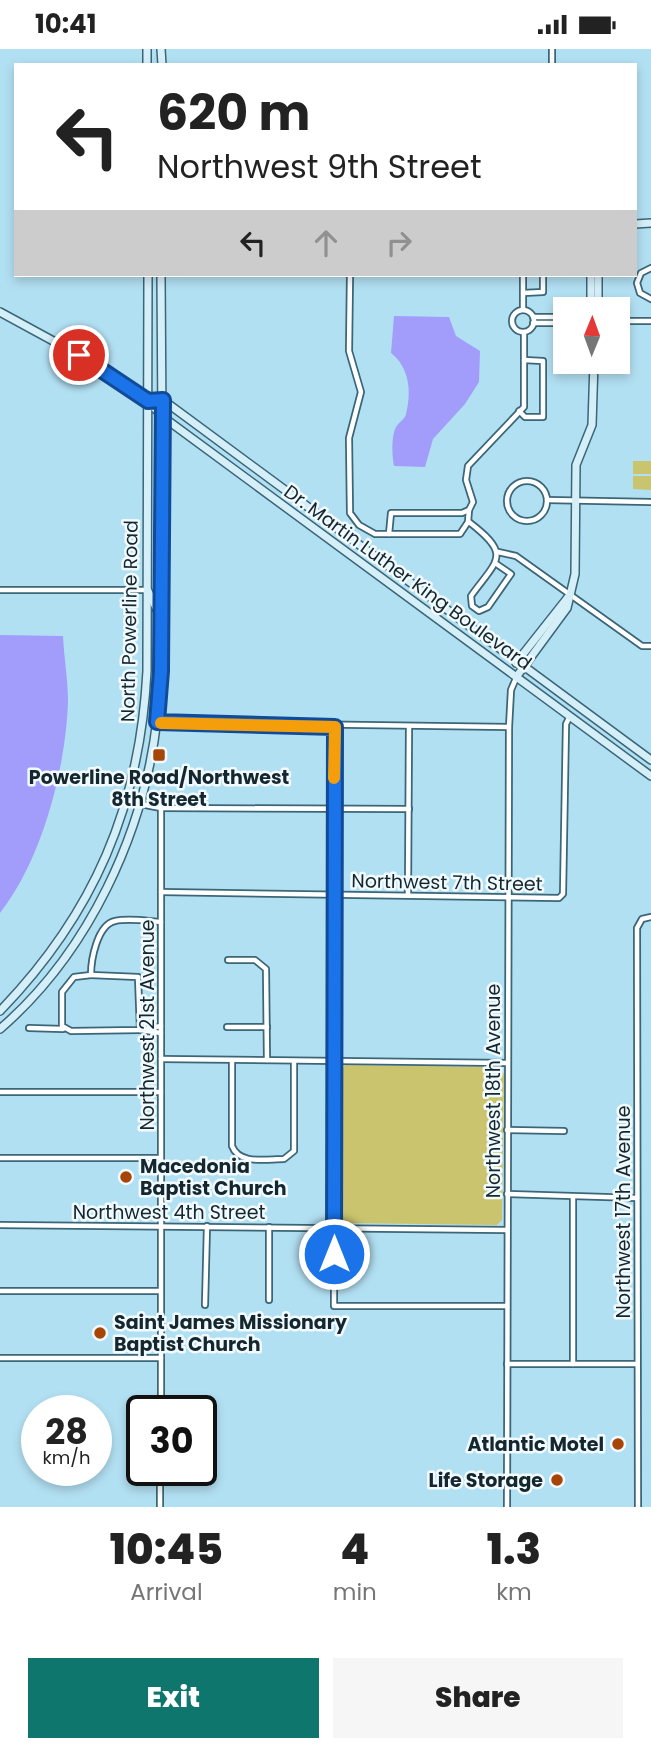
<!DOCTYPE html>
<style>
:root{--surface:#fff;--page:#f6f6f6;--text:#222;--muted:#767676;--accent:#0f766e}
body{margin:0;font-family:Poppins,sans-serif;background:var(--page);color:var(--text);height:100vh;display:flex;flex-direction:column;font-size:26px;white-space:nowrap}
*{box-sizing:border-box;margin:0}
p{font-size:23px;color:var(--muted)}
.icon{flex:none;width:38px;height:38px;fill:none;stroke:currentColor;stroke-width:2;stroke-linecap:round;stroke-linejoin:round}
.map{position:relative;height:1458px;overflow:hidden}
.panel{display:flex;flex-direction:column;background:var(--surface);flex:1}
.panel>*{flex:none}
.top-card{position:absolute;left:14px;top:14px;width:623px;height:214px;border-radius:0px;box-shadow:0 4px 10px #0003;background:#fff;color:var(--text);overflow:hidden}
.needle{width:46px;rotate:1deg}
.buttons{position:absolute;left:553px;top:248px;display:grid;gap:14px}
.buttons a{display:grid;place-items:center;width:77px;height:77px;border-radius:0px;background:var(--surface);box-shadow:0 4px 10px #0003;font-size:35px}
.speed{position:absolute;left:21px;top:1346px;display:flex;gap:14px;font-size:35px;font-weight:700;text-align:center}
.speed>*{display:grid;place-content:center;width:91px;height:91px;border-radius:50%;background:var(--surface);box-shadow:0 4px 10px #0003;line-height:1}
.speed small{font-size:18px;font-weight:400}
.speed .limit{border:4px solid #111;border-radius:10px;background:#fff;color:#111}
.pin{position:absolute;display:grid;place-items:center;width:60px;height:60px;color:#fff;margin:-30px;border:4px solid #fff;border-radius:50%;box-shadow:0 2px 7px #0007}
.me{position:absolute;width:77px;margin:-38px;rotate:0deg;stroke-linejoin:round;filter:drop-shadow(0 0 5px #0008)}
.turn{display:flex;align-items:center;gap:24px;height:147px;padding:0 28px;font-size:32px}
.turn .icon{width:91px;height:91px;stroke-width:2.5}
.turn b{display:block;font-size:49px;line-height:60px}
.lanes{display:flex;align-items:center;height:66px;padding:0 28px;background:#0003;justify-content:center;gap:35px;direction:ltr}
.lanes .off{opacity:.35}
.eta{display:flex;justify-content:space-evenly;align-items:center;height:119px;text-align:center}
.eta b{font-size:42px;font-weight:800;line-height:49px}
.primary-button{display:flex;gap:14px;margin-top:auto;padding:14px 28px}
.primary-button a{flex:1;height:80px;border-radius:0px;background:var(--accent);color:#fff;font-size:28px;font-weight:800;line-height:80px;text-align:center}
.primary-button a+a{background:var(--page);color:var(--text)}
.status{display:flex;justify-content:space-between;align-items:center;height:49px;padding:0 35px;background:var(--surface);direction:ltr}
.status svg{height:19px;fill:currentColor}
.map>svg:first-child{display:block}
.green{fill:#cac46e}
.water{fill:#a29dfa}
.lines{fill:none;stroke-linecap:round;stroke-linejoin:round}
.street-casing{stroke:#3b6677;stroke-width:8}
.secondary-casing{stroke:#3b6677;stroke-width:10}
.street{stroke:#fff;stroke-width:4.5}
.secondary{stroke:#d5eff9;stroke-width:7}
.route-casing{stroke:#114b97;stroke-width:18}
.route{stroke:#1a73e8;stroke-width:12}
.slow{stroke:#f59e0b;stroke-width:12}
.poi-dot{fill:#a74506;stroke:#f1fafe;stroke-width:2.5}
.labels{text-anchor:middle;stroke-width:5;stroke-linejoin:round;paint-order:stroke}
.street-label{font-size:19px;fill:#15272e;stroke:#f1fafe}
.poi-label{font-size:19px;font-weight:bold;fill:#15272e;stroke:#f1fafe;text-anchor:start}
</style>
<div class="status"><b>10:41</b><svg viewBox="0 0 49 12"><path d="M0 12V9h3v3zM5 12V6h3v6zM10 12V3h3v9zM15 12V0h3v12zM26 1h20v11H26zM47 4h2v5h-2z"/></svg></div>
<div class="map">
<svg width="651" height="1458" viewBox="0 0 651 1458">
<rect width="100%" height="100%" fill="#b2e0f3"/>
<g class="green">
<rect x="633" y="412" width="18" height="13"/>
<path d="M633,427H651V441L633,440Z"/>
<path d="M345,1016L495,1018L504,1025L502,1171L497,1176L343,1174L338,1167L341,1022Z"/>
</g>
<g class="water">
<path d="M394,267L449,268L456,287L480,302L479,333L465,355L433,390L425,418L394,417C392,407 391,387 396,378C399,373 405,370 406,365C412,342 409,318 391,304Z"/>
<path d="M0,586L63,587C64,609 68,631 68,652C66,719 42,811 0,864Z"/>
</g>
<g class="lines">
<g class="street-casing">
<g id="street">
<path d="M552,16V0"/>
<path d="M651,219L641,224L637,234L640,244L651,250"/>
<path d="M350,226L349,302L361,343L349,389L350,464L359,476L375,485H460L468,473L469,461"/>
<path d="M523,244L543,243V226"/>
<path d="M523,261V226"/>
<circle cx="523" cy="272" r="11"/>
<path d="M533,268H565"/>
<path d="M618,272H651"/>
<path d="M533,274H565"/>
<path d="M519,362L525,368H543V312L524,311"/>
<circle cx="527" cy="452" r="20"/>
<path d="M547,451L651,453"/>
<path d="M469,473C512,506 498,510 471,547L472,557L479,562L488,558L511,525L495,514"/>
<path d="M389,485L391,464H462L469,461L473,453L466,431L468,417L524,358V283"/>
<path d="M498,503L516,507L642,597H651"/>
<path d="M0,541H146"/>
<path d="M157,673L509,678"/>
<path d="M335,678L334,1257H507"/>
<path d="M140,755L161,759L409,760"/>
<path d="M161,843L559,849L563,845L566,675L570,667"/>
<path d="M408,846L409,678"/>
<path d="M228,911H255L266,920L267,1011"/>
<path d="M91,926L138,928L140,981"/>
<path d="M161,977L140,981L71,982L62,977V943L74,928L91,926C91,911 97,876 115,872C129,869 147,872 161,873"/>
<path d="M227,978H267"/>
<path d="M29,979L63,980"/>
<path d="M140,981L161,984"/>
<path d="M161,1010L507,1014"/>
<path d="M232,1011V1097C239,1116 266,1110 284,1110L294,1102V1012"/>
<path d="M0,1043H161"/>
<path d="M507,1081L564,1082"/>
<path d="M0,1109H160"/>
<path d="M507,1145L637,1149"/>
<path d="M573,1148V1315"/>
<path d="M0,1176L507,1181"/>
<path d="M0,1242H160"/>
<path d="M269,1251V1178"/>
<path d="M205,1256L207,1177"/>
<path d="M0,1309H161"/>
<path d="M507,1315H637"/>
<path d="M161,1362V759"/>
<path d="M160,1458V1421"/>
<path d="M507,1458L509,678L511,641L517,627"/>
<path d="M638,1458L637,879L642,870L651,868"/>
</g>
</g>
<g class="secondary-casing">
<g id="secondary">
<path d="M161,0L162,16"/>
<path d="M147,16V0"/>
<path d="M635,175L651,174"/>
<path d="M591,261V226"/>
<path d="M598,261V226"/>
<path d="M0,263L79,306L148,352L163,368L651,727"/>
<path d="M148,352L163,351L651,711"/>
<path d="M148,542L159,565"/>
<path d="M516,614L569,547"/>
<path d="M517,627L567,559L575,525L576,416L592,376L594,313"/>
<path d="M0,962C94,865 140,757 147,622L148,226"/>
<path d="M0,980C88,904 144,785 157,670C164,609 161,547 162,485C162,399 162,312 161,226"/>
</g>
</g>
<use href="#street" class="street"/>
<use href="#secondary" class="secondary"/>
</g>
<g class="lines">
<g class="route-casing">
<path id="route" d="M79,306L148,352L163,351L161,622L157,673L335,678L334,1205"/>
</g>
<use href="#route" class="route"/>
<path class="slow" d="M161,674L335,678L334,729"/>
</g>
<g class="poi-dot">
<rect x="152" y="699" width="14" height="14" rx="3.5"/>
<circle cx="126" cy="1128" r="7"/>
<circle cx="100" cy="1284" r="7"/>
<circle cx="618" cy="1395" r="7"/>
<circle cx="557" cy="1431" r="7"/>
</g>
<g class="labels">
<g class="street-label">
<text transform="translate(408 528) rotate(36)" y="7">Dr. Martin Luther King Boulevard</text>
<text transform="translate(129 572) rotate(-89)" y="7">North Powerline Road</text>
<text transform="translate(447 833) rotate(1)" y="7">Northwest 7th Street</text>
<text transform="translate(147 976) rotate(-90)" y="7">Northwest 21st Avenue</text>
<text transform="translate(493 1042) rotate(-90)" y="7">Northwest 18th Avenue</text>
<text x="169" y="1170">Northwest 4th Street</text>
<text transform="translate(623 1163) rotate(-90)" y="7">Northwest 17th Avenue</text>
</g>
<g class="poi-label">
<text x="159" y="735" text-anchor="middle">Powerline Road/Northwest<tspan x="159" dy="22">8th Street</tspan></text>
<text x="140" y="1124">Macedonia<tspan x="140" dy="22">Baptist Church</tspan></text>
<text x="114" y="1280">Saint James Missionary<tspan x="114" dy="22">Baptist Church</tspan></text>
<text x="604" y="1402" text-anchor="end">Atlantic Motel</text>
<text x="543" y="1438" text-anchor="end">Life Storage</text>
</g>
</g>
</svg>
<div class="buttons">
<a><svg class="needle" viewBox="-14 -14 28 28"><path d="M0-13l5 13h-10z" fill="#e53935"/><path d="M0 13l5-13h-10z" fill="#767676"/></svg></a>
</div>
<div class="speed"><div>28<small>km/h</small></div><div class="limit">30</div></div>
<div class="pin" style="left:79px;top:306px;background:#d93025"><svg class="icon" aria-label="arrive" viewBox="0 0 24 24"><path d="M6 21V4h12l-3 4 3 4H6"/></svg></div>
<svg class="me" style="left:334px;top:1205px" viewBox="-20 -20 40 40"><circle r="17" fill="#1a73e8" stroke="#fff" stroke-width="3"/><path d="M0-11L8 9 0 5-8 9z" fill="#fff"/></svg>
<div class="top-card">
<div class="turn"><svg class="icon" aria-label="left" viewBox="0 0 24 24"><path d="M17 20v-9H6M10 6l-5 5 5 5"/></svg><div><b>620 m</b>Northwest 9th Street</div></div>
<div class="lanes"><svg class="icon" aria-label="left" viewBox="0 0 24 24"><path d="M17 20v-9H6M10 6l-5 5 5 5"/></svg><svg class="icon off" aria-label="ahead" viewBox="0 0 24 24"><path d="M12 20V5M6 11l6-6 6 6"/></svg><svg class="icon off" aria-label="right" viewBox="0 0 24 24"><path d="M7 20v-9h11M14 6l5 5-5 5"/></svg></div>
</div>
</div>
<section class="panel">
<div class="eta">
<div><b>10:45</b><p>Arrival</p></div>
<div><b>4</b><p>min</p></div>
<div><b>1.3</b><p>km</p></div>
</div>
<div class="primary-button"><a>Exit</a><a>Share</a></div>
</section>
